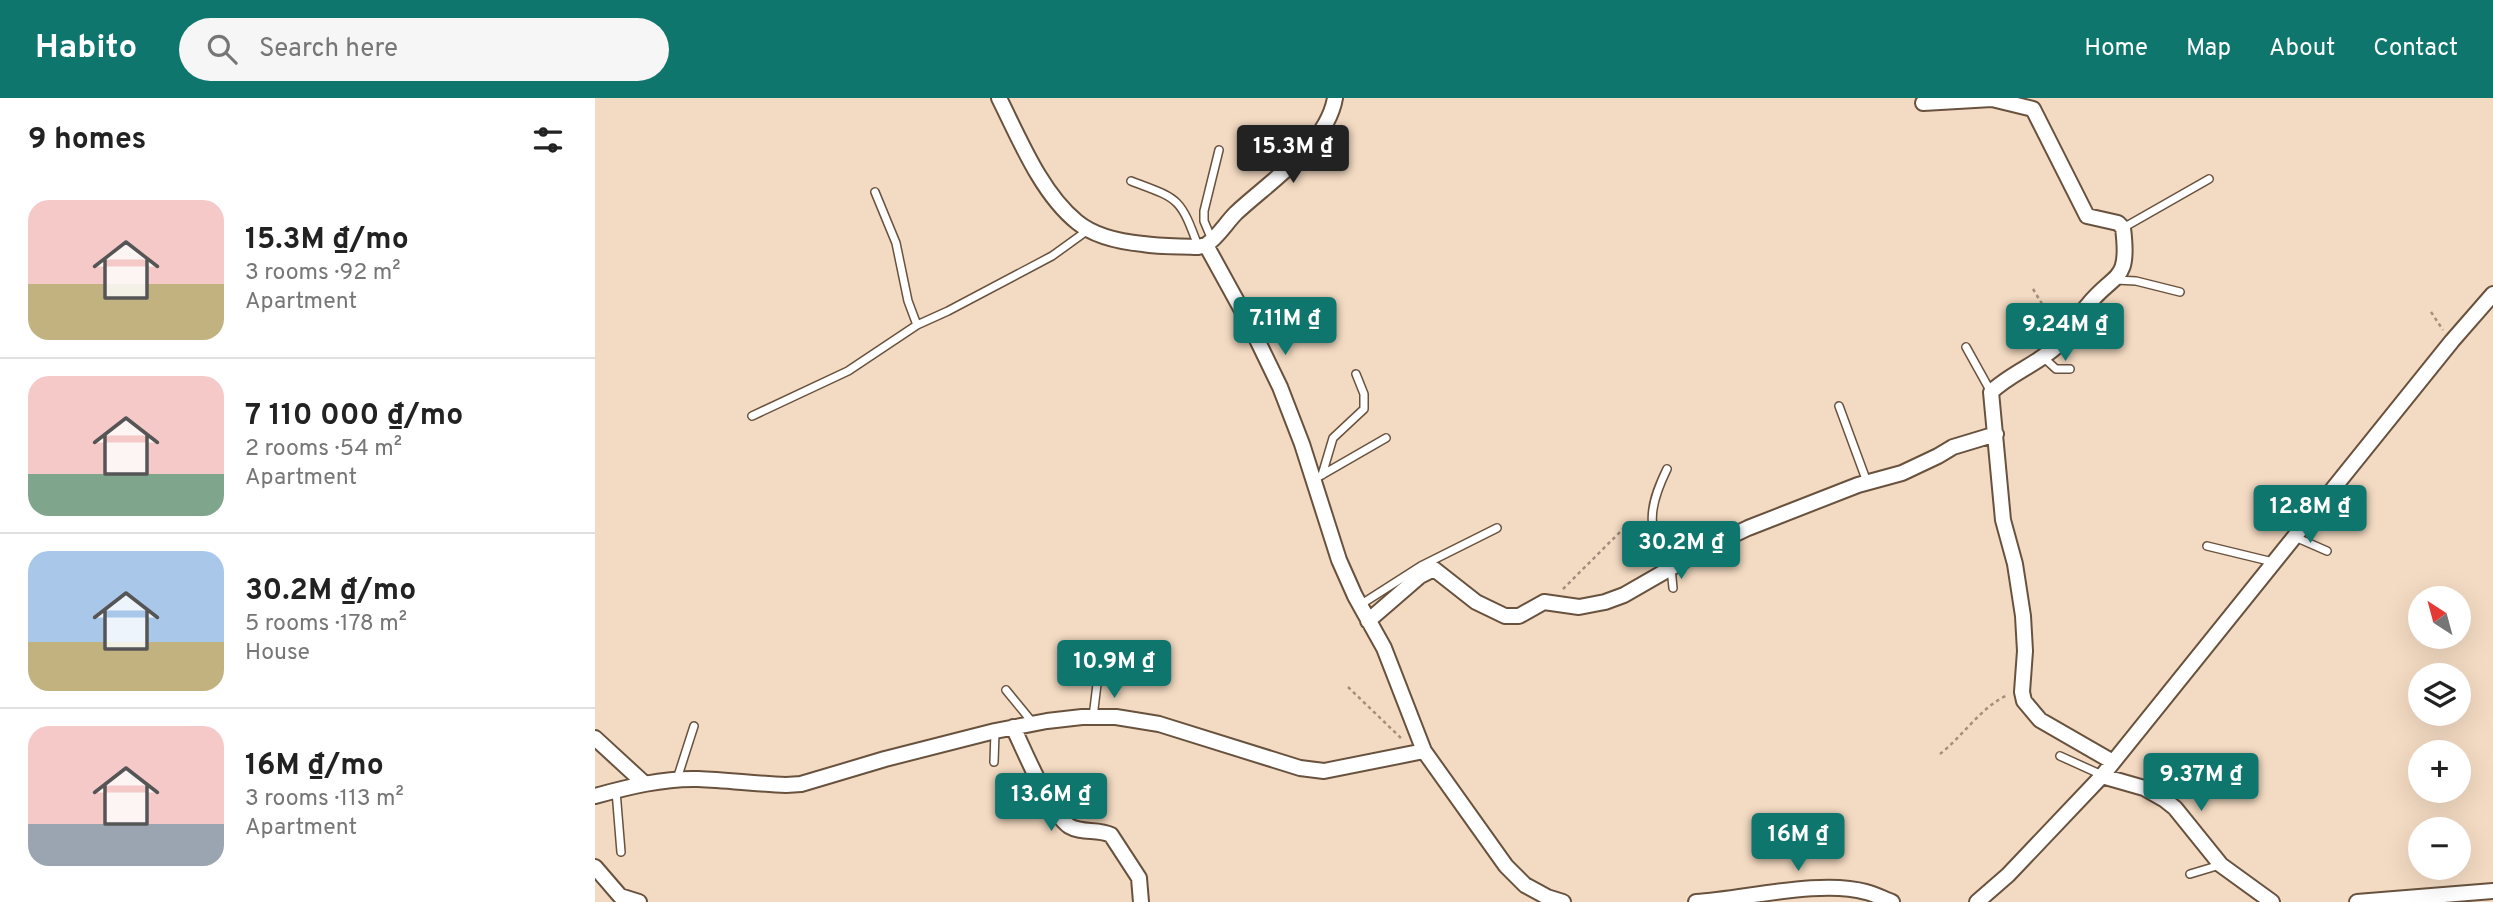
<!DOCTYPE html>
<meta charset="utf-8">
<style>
:root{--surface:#fff;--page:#f6f6f6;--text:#222;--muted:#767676;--line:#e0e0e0;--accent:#0f766e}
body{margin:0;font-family:Overpass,sans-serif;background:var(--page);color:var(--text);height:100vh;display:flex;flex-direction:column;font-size:26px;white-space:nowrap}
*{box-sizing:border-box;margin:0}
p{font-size:23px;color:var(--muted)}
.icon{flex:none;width:38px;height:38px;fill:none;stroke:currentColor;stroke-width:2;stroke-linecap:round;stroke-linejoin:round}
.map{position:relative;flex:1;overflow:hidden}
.panel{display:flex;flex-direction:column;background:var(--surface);width:595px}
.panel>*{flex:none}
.needle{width:46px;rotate:324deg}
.buttons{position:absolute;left:1813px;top:488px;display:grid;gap:14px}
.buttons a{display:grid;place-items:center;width:63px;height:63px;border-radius:50%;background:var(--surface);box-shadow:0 7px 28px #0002;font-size:35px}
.price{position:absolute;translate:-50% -60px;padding:0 16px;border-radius:7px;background:var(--accent);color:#fff;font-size:23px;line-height:46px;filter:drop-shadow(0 2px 4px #0008)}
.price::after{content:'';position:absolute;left:50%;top:42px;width:21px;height:16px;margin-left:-10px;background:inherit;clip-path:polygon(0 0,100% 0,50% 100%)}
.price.selected{background:#222;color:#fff}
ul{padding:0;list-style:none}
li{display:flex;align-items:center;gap:21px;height:175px;padding:0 28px}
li+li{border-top:2px solid var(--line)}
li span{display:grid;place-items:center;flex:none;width:196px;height:140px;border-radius:21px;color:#555}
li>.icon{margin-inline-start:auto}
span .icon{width:84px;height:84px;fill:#fffc;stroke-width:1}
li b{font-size:30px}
h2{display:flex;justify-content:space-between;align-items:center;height:84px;padding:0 28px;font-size:30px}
header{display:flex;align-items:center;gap:42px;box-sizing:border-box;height:98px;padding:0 35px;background:var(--accent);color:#fff}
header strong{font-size:33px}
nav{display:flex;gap:38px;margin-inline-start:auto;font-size:24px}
.search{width:490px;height:63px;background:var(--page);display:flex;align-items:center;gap:18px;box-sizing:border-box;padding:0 24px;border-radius:38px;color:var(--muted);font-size:26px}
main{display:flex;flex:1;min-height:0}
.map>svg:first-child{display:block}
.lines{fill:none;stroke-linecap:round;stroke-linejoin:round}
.service-casing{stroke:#68523e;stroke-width:10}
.minor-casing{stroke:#68523e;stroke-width:18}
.path{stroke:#a18e7c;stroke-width:2.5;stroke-dasharray:3.5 3.5;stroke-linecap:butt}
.service{stroke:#fff;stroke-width:7}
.minor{stroke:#fff;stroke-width:14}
</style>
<header>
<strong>Habito</strong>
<div class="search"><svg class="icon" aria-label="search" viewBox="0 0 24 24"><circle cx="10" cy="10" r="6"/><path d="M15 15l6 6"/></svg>Search here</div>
<nav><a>Home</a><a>Map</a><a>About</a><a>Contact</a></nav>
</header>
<main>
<section class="panel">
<h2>9 homes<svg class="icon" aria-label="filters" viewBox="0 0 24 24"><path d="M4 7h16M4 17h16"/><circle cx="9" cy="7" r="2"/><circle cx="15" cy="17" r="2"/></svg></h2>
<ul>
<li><span style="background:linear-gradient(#f6c9c9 60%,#c2b280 0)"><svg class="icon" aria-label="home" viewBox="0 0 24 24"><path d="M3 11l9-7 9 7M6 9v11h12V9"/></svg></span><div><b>15.3M ₫/mo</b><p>3 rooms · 92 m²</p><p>Apartment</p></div></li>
<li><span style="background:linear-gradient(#f6c9c9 70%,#7fa58c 0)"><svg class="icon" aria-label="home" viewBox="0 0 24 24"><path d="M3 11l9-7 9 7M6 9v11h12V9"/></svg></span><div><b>7 110 000 ₫/mo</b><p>2 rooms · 54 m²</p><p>Apartment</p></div></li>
<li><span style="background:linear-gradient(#a9c7e8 65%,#c2b280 0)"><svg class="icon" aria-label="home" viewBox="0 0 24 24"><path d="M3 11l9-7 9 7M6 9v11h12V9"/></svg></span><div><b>30.2M ₫/mo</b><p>5 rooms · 178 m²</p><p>House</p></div></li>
<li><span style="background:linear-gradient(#f6c9c9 70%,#9aa5b1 0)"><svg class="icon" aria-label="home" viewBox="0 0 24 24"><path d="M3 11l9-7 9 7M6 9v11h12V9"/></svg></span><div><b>16M ₫/mo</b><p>3 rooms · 113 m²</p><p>Apartment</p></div></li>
</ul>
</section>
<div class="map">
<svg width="1898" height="804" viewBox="0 0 1898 804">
<rect width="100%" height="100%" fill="#f3dac2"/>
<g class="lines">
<g class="service-casing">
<path id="service" d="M 536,83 C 584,101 585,99 603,148
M 280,94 L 301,145 L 313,203 L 322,227
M 1528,130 L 1614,81
M 617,142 L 609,123 L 609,113 L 624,52
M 1521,182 L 1541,183 L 1585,194
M 1371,249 L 1396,294
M 1449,260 L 1461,271 L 1475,271
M 1244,308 L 1272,384
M 157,318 L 253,273 L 322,227 L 353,213 L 457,158 L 493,132
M 727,377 L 738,340 L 769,311 L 769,296 L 761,276
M 725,378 L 791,340
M 1700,439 L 1732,453
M 1612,448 L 1678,464
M 1076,470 L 1078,490
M 1071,472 C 1054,428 1051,414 1072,371
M 765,507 L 826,468 L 902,430
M 411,592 L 438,625
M 498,619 L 503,578
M 1465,658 L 1507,677
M 399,664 L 400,634
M 82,681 L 99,628
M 21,693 L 26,754
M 1595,776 L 1625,767"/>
</g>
<g class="minor-casing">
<path id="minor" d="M 404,0 C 424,40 446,95 482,124 C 499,138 527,144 548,146 C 566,149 585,148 603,149 L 611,147 L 655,227 L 685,289 L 707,346 L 744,462 L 760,498 L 789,550 L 829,653
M 1328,5 L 1397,1 L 1438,11 L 1492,118 L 1523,125 L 1528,130 C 1535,186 1520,173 1492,208 C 1481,220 1475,236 1463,247 C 1443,266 1416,275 1396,294 L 1408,422 L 1420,466 L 1428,518 L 1430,553 L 1427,594 L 1429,603 L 1445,622 L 1518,664
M 611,147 C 623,139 631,125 641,115 C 674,84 732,47 740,0
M 773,523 L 825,478 L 839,471 L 881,504 L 910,518 L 924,518 L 949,504 L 984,509 L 1010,504 L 1029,497 L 1109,451 L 1153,430 L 1263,387 L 1307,375 L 1343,358 L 1358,349 L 1401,336
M 418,629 C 429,652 455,715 474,728 C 487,736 503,730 516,737 L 544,780 L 546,804
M 0,640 L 50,686
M 1507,678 L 1549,690 L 1570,702 L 1580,710 L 1626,767 L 1677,804
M 0,698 C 33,689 68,680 103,681 C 132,682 162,686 191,687 L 206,686 L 290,661 L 400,633 L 452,623 L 487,619 L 521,619 L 564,626 L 705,670 L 729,673 L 829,653 L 911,768 L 930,787 L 952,799 L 968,804
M 0,769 L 25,798 L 44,804
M 1101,804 C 1150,801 1226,781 1271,794 C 1280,796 1289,801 1297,804
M 1382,804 L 1413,777 L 1507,678 L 1857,243 L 1898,196
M 1762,804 L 1898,793"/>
</g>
<path class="path" d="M 1438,191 L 1461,229
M 1836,214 L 1848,232
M 968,491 L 1031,428
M 753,589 L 808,642
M 1345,656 C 1367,639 1388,607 1413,597"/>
<use href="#service" class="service"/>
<use href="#minor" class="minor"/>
</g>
</svg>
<div class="buttons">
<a><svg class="needle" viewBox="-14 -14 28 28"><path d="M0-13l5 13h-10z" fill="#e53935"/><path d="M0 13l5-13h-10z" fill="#767676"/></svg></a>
<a><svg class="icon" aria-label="layers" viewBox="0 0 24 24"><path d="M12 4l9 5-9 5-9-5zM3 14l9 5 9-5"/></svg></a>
<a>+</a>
<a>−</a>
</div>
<b class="price selected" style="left:698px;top:87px">15.3M ₫</b>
<b class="price" style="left:690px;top:259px">7.11M ₫</b>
<b class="price" style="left:1470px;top:265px">9.24M ₫</b>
<b class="price" style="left:1715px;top:447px">12.8M ₫</b>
<b class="price" style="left:1086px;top:483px">30.2M ₫</b>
<b class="price" style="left:519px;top:602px">10.9M ₫</b>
<b class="price" style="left:1606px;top:715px">9.37M ₫</b>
<b class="price" style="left:456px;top:735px">13.6M ₫</b>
<b class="price" style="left:1203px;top:775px">16M ₫</b>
</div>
</main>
